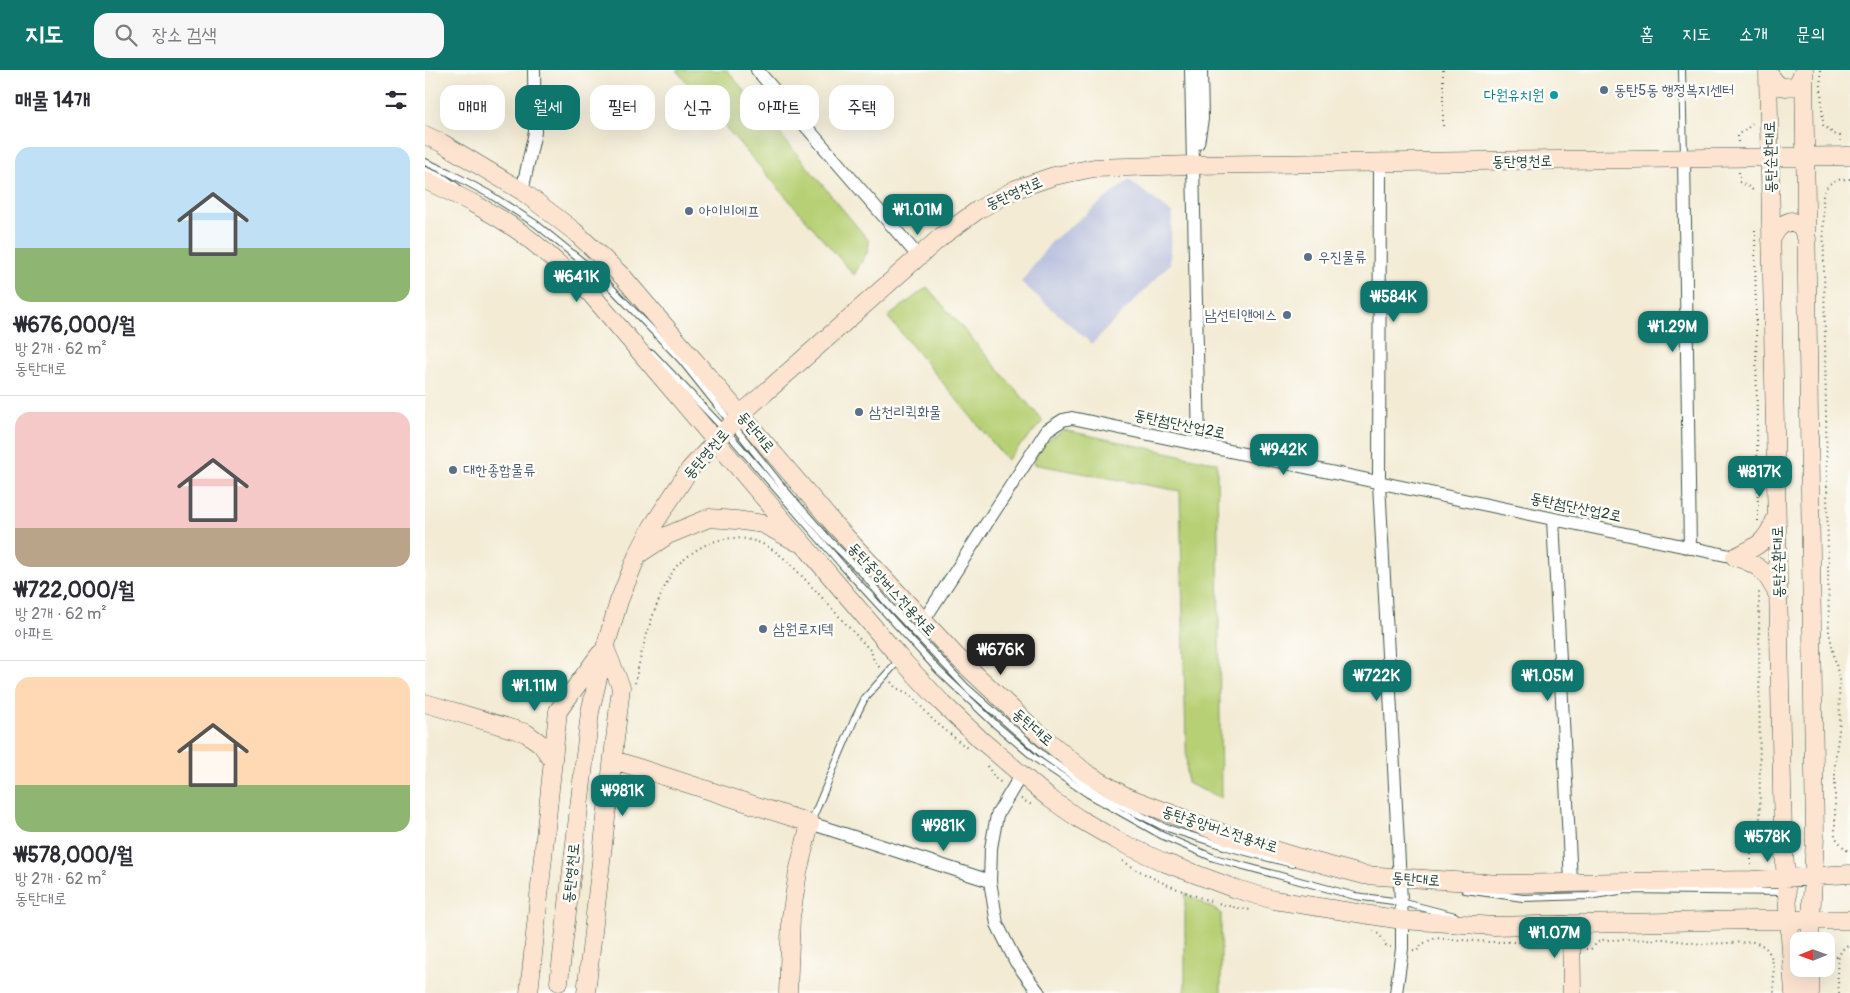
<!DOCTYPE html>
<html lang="ko">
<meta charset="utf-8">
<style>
:root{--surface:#fff;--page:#f7f7f7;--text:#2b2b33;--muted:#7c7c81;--line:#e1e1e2;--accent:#0f766e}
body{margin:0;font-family:Pangolin,"Poor Story",sans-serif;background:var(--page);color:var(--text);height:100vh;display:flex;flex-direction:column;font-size:19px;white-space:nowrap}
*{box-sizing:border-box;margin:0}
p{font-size:16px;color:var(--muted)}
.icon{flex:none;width:28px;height:28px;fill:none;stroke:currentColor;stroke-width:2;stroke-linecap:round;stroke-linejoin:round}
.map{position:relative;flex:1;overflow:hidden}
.details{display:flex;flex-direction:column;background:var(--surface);width:425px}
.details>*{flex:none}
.top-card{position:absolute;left:15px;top:15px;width:475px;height:45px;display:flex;gap:10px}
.needle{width:32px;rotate:269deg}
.tools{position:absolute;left:1365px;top:862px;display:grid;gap:10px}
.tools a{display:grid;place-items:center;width:45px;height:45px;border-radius:10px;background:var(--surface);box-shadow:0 5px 20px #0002;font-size:25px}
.price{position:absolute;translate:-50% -42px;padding:0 11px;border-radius:10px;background:var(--accent);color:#fff;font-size:16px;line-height:32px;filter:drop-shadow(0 1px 2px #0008)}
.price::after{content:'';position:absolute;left:50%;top:30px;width:15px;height:11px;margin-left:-8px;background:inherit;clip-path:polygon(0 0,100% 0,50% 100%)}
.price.on{background:#222;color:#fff}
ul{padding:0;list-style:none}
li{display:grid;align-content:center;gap:10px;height:265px;padding:0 15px}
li+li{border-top:1px solid var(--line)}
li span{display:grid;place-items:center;height:155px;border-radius:15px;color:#555}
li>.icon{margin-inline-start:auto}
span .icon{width:90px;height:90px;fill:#fffc;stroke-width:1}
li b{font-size:21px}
h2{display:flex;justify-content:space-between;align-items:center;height:60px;padding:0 15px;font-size:21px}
.chip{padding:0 18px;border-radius:15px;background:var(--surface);box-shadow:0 5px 20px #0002;font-size:18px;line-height:45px}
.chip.on{background:var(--accent);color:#fff}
header{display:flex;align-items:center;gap:30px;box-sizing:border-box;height:70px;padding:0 25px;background:var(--accent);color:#fff}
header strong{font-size:24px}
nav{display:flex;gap:28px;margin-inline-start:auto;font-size:18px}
.search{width:350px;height:45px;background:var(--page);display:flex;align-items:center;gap:12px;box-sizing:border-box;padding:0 18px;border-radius:15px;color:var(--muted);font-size:19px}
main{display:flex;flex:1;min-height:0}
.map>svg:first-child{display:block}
.industrial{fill:#bcc3de}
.green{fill:#b7d075;stroke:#6b8654}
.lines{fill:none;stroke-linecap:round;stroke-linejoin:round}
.lane-casing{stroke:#3f574c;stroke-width:8}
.street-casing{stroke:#3f574c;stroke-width:14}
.secondary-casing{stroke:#3f574c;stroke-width:19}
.path{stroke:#3f574c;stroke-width:2;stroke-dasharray:1 4;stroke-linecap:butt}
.lane{stroke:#fff;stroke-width:6}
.street{stroke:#fff;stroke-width:12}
.secondary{stroke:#fde4d1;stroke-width:18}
.service-dot{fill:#5c6f8a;stroke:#fdfcf7;stroke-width:2}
.culture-dot{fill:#0f9aa8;stroke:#fdfcf7;stroke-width:2}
.labels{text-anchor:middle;stroke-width:5;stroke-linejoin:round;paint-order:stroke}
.service-label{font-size:15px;fill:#4e5e75;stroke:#fdfcf7;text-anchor:start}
.culture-label{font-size:15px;fill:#0d838f;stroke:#fdfcf7;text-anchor:end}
.street-label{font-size:15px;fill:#1f3d34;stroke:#fdfcf7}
</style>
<header>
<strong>지도</strong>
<div class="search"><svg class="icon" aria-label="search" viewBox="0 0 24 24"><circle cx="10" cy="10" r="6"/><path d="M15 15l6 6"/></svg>장소 검색</div>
<nav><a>홈</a><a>지도</a><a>소개</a><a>문의</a></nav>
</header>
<main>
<section class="details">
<h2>매물 14개<svg class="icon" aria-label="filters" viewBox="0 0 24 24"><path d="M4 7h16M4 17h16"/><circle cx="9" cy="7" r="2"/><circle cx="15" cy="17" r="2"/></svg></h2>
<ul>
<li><span style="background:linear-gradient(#bfe0f5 65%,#8fb573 0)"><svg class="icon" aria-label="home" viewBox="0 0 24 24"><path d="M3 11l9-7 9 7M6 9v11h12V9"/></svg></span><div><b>₩676,000/월</b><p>방 2개 · 62 m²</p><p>동탄대로</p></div></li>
<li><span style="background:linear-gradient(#f6c9c9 75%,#b9a48a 0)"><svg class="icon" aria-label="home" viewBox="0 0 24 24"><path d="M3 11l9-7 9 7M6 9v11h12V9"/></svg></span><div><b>₩722,000/월</b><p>방 2개 · 62 m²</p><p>아파트</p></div></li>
<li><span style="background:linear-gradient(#ffd9b3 70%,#8fb573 0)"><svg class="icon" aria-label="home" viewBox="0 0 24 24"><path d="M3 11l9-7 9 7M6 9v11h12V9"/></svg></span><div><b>₩578,000/월</b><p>방 2개 · 62 m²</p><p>동탄대로</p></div></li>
</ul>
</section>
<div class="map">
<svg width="1425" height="923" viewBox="0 0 1425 923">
<rect width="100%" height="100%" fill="#fdfcf7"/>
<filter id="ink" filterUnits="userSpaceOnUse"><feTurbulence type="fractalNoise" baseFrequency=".02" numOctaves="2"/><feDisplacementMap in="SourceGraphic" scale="10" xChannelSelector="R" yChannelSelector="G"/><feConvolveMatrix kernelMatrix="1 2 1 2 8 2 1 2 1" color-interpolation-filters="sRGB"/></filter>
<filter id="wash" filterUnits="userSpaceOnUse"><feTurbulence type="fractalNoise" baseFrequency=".0096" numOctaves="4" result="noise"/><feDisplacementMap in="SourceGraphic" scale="20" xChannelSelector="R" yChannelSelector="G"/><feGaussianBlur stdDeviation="1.12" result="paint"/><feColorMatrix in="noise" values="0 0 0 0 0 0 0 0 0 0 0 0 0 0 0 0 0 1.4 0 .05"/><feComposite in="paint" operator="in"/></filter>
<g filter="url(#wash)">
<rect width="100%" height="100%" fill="#f3ebd4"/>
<path class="industrial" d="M 704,110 L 747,143 L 745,194 L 667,274 L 596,212 L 627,171 Z"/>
<path class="green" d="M 251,0 L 302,0 L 444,171 L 443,181 L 429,205 Z
M 502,217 L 618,351 L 582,390 L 463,247 Z
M 639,360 L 792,393 L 796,728 L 762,713 L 755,421 L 608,394 L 616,375 Z
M 760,823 L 796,843 L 796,923 L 760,923 Z"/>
</g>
<g filter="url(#ink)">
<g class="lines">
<g class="lane-casing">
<path id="lane" d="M 1257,0 L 1259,86
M 0,92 L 23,102 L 64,124 L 111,154 L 175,206 L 256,290 L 359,419 L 404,470 L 440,506 L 462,533 L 541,617 L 618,685 L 673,724 L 739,757 L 802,777 L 867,794
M 0,100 L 19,108 L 32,117
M 227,283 L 301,361 L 417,495 L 514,601 L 571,655 L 611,689 L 663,724 L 736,765 L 789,788 L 930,826 L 976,832 L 1030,846
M 386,752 L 430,648 L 440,628 L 475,589
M 1040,820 L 1098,828 L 1163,826 L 1201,820 L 1361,822"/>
</g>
<g class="street-casing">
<path id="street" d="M 332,0 L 494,187
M 766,0 L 774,374
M 773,73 L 777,49 L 776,0
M 1259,88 L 1265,478
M 955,93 L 954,413 L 977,850 L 977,879 L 971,923
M 97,121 L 110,62 L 109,0
M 1128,449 L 1146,812
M 499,550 L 622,360 L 638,350 L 647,348 L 1310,487
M 385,753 L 565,811 L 566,778 L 572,745 L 596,705
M 565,811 L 572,854 L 591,892 L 614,923"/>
</g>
<g class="secondary-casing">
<path id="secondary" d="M 1343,0 L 1358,768 L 1369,923
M 1379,0 L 1390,767 L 1385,871
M 1343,2 C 1352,16 1355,20 1372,15 L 1379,1
M 0,65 L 17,73 L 97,121 L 149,161 L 198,207 L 408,453 L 532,587 L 604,655 L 661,703 L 702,727 L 807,767 L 872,787 L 939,805 L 1075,814 L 1327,810 L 1425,804
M 0,110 C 32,125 66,141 95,162 C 120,180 142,202 165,223 L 475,588 L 515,631 L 556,670 L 624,728 L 653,748 L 691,770 L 738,792 L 808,818 L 849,830 L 977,850 L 1069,856 L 1327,850 L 1425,850
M 1346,170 C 1351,160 1354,155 1366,151 L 1376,156 L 1382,169
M 214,484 L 243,465 L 284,448 L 311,450 L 338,454 L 372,472
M 1310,487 C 1334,476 1341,472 1351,448
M 1310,487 C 1336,495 1341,502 1353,525
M 0,633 L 101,663 L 116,674 L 128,691
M 189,690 L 385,753 L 373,802 L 366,847 L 363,923
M 1146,854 L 1147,923
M 134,912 L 165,642 L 180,578 L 194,531 L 212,486 L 227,457 L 265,399 L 316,344 L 517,166 L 553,140 L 591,119 L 629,106 L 669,98 L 768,95 L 1425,86
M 104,923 L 133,641 L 175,584
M 161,923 L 196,617 L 180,578
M 1385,923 L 1385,899"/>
</g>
<path class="path" d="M 1018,0 L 1018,59
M 1395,0 L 1398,55 L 1409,64 L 1415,66 L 1415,71
M 1313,72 L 1313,64 L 1322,59 L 1328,52
M 1314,102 L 1314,112 L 1326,118 L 1330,123
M 1425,109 C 1411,109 1403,111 1398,125 L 1404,562 L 1414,608 L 1415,653 L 1410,691 L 1410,767 L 1420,779 L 1425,782
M 1330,160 L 1333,451
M 466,612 L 471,618 L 485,624 L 508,650 L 542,678
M 210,613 C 217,576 230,530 250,498 C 253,494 257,491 261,488 C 284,467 317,461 345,478 C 363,489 377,507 392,522 C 410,542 428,562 446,581 L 449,591 L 455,598
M 562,696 L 571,709 L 577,713
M 596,729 L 607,735
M 698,791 C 729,812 791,837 828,840
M 1326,795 L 1326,783 L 1333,777 L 1335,768 L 1334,520
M 948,861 L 955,865 L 961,876 L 966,877
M 1161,879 L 1166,879 L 1173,872 L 1178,870 L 1239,869 L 1277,874 L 1328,872 C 1353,877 1348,902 1349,923
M 988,880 L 992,881 L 997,874 L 1010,868 L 1064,872 L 1116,872 L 1123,873 L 1131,880
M 1401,887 L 1413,887
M 1414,923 C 1413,906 1407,882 1425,874"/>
<use href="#lane" class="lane"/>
<use href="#street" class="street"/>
<use href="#secondary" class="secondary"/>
</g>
</g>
<g class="service-dot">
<circle cx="1179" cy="20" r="5"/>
<circle cx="264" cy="141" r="5"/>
<circle cx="883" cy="187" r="5"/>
<circle cx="862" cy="245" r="5"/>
<circle cx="434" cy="342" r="5"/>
<circle cx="28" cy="400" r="5"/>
<circle cx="338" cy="559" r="5"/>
</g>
<circle class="culture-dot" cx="1129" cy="25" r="5"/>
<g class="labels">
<g class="service-label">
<text x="1189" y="25">동탄5동 행정복지센터</text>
<text x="274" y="146">아이비에프</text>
<text x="893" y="192">우진물류</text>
<text x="852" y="250" text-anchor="end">남선티앤에스</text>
<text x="444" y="347">삼천리퀵화물</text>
<text x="38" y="405">대한종합물류</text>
<text x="348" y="564">삼원로지텍</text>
</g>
<g class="culture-label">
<text x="1119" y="30">다원유치원</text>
</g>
<g class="street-label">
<text transform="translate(1345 87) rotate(-91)" y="5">동탄순환대로</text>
<text transform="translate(1097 91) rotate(-1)" y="5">동탄영천로</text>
<text transform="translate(589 123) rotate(-24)" y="5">동탄영천로</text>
<text transform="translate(755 354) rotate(12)" y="5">동탄첨단산업2로</text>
<text transform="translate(331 362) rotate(50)" y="5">동탄대로</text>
<text transform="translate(281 384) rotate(-49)" y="5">동탄영천로</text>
<text transform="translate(1151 437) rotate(12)" y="5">동탄첨단산업2로</text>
<text transform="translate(1353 492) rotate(-91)" y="5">동탄순환대로</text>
<text transform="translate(467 519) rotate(47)" y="5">동탄중앙버스전용차로</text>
<text transform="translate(608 657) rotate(41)" y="5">동탄대로</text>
<text transform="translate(795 759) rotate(18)" y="5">동탄중앙버스전용차로</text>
<text transform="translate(146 803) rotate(-84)" y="5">동탄영천로</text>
<text transform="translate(991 809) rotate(4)" y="5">동탄대로</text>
</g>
</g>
</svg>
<div class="tools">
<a><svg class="needle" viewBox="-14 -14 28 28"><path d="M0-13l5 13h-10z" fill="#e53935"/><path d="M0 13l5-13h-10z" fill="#7c7c81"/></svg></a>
</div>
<b class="price" style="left:493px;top:166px">₩1.01M</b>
<b class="price" style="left:152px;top:233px">₩641K</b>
<b class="price" style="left:969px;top:253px">₩584K</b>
<b class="price" style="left:1248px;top:283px">₩1.29M</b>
<b class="price" style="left:859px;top:406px">₩942K</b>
<b class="price" style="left:1335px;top:428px">₩817K</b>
<b class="price on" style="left:576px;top:606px">₩676K</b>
<b class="price" style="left:952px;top:632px">₩722K</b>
<b class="price" style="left:1123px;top:632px">₩1.05M</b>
<b class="price" style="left:110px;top:642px">₩1.11M</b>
<b class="price" style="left:198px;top:747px">₩981K</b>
<b class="price" style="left:519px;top:782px">₩981K</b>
<b class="price" style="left:1343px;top:793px">₩578K</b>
<b class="price" style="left:1130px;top:889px">₩1.07M</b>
<div class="top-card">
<a class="chip">매매</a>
<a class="chip on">월세</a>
<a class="chip">필터</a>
<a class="chip">신규</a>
<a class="chip">아파트</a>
<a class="chip">주택</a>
</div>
</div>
</main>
